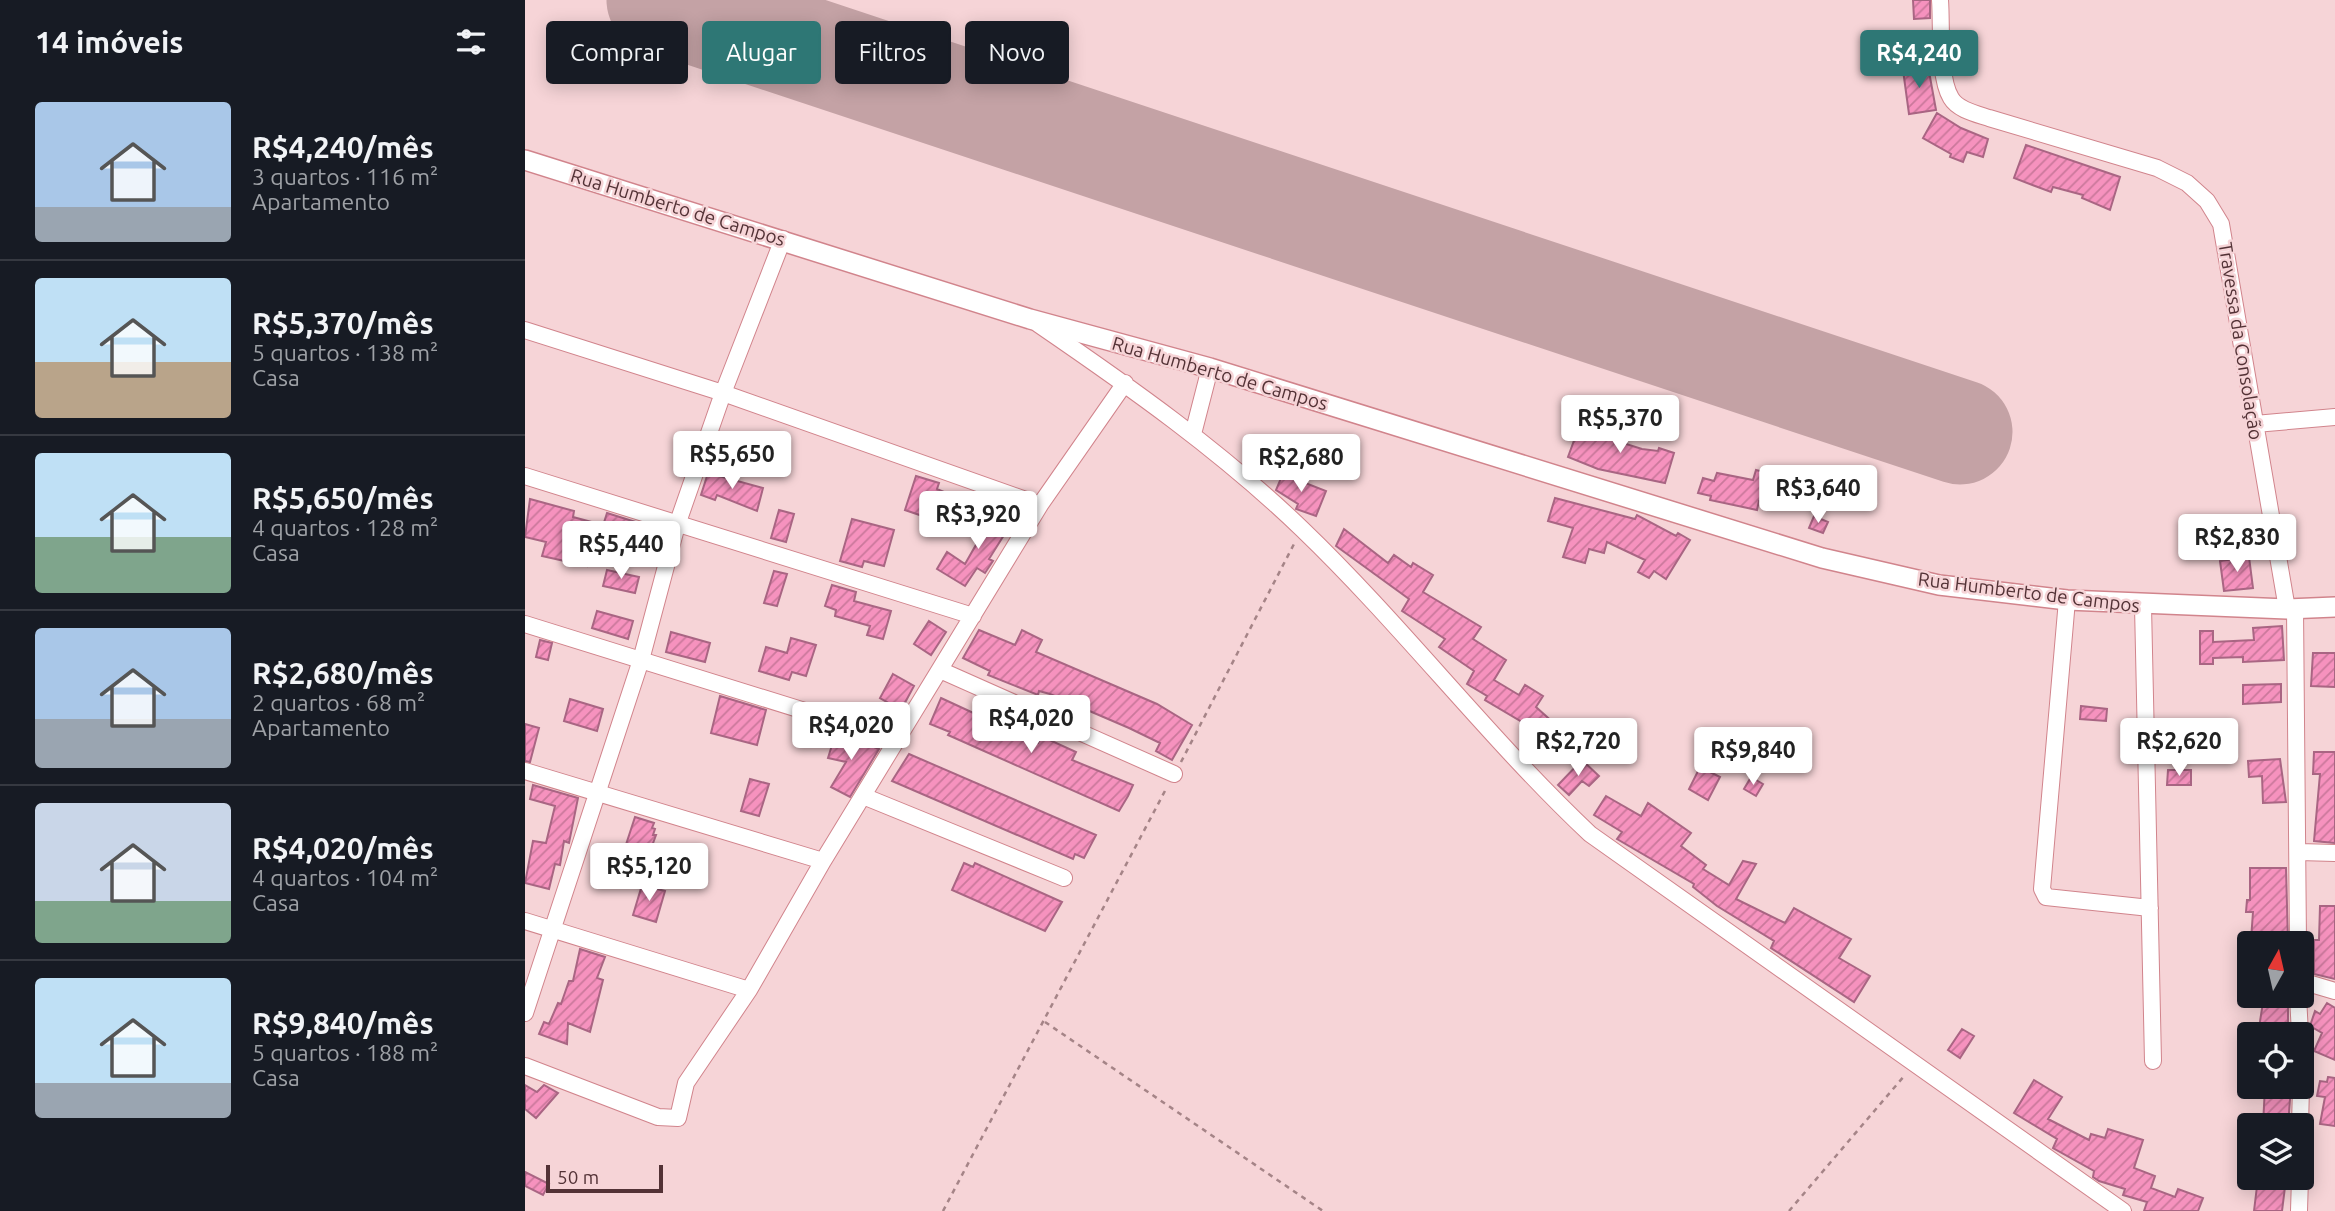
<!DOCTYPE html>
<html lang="pt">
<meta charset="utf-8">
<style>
:root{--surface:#171b24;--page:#20242c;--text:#f1f3f6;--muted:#9ea1a6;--line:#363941;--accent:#2e7775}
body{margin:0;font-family:Ubuntu,sans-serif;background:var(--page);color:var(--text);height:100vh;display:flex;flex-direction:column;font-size:26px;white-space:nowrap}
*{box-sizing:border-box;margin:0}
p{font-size:23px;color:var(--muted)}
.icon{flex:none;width:38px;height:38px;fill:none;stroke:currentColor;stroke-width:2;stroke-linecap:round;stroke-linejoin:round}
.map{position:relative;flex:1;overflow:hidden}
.details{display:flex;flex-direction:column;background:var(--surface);width:525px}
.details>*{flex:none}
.guide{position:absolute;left:21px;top:21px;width:665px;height:63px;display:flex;gap:14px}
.needle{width:46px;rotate:8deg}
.fabs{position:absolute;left:1712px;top:931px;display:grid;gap:14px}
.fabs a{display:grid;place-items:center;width:77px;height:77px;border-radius:7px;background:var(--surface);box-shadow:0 4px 18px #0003;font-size:35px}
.scale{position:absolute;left:21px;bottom:18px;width:117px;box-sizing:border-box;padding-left:7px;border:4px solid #533236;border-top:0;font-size:19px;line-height:24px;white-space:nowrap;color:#533236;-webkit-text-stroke:5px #f6d4d7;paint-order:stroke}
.price{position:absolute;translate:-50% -60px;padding:0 16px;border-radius:7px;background:#fff;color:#222;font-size:23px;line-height:46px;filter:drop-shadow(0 2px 4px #0008)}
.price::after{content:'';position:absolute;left:50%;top:42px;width:21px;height:16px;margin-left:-10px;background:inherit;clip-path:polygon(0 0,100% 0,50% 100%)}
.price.current{background:var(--accent);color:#fff}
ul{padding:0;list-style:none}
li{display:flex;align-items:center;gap:21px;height:175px;padding:0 35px}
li+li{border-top:2px solid var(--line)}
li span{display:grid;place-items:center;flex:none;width:196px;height:140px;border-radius:7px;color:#555}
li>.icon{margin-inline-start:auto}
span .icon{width:84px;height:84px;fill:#fffc;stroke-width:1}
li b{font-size:30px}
h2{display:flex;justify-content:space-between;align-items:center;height:84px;padding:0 35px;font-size:30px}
.chip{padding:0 24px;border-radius:7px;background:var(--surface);box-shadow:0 4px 18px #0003;font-size:24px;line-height:63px}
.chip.current{background:var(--accent);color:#fff}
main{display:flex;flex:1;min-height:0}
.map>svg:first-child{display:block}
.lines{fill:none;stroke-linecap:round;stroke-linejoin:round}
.runway{stroke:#c4a2a5;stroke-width:105}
.building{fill:url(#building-hatch);stroke:#a96583;stroke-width:2}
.minor-casing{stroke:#d1848c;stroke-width:18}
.tertiary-casing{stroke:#d1848c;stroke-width:22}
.path{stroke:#a58487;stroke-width:2.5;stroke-dasharray:5 5;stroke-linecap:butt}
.minor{stroke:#fff;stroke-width:16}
.tertiary{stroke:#fff;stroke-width:19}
.labels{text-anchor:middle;stroke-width:5;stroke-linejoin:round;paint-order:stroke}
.street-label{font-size:19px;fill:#533236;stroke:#f6d4d7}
</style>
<main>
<section class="details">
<h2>14 imóveis<svg class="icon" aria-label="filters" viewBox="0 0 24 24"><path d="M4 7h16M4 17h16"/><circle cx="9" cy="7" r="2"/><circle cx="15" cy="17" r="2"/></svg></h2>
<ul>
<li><span style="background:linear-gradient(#a9c7e8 75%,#9aa5b1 0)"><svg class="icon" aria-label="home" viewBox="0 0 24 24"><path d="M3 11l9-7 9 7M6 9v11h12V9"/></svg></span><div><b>R$4,240/mês</b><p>3 quartos · 116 m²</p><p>Apartamento</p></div></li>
<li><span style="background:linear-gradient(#bfe0f5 60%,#b9a48a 0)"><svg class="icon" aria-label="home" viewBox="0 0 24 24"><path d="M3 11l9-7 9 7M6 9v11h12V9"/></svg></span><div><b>R$5,370/mês</b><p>5 quartos · 138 m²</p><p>Casa</p></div></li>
<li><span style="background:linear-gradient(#bfe0f5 60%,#7fa58c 0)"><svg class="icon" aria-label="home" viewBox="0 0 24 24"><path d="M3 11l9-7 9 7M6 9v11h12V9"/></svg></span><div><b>R$5,650/mês</b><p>4 quartos · 128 m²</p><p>Casa</p></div></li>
<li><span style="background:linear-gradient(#a9c7e8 65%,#9aa5b1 0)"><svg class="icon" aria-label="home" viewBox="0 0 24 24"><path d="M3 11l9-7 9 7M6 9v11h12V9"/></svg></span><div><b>R$2,680/mês</b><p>2 quartos · 68 m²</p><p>Apartamento</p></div></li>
<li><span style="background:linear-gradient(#c9d6e8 70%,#7fa58c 0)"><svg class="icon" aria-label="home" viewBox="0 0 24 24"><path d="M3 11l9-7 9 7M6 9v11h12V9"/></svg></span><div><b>R$4,020/mês</b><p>4 quartos · 104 m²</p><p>Casa</p></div></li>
<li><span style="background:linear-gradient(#bfe0f5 75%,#9aa5b1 0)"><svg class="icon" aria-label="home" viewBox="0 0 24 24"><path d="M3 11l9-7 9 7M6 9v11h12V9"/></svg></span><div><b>R$9,840/mês</b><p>5 quartos · 188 m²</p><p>Casa</p></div></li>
</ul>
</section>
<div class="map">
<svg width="1810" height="1211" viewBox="0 0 1810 1211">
<defs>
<pattern id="building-hatch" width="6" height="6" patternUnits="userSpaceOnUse" patternTransform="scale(1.75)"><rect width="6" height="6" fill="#f692be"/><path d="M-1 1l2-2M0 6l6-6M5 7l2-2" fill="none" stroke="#ca789b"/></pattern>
</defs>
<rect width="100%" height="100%" fill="#f6d4d7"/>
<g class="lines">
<path class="runway" d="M 134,0 L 1435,432"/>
</g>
<path class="building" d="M 1388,0 L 1405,0 L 1405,18 L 1389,19 Z
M 1403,66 L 1411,110 L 1384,114 L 1378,70 Z
M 1412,113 L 1436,128 L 1463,139 L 1458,157 L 1442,152 L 1438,162 L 1425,157 L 1426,154 L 1398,138 Z
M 1501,145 L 1595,177 L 1585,210 L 1557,198 L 1558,195 L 1528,187 L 1526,192 L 1489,178 Z
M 1080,419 L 1092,423 L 1085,439 L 1117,449 L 1133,451 L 1134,448 L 1149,453 L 1140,483 L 1073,469 L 1043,457 L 1054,427 L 1074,434 Z
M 1231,470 L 1243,473 L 1239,485 L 1263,490 L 1260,507 L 1234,501 L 1232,510 L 1185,500 L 1186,496 L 1173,493 L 1178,478 L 1189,481 L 1192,473 L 1228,480 Z
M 759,471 L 772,476 L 770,479 L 801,491 L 791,516 L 771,509 L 773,504 L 751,490 Z
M 183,473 L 238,488 L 232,511 L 192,495 L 190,500 L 176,495 Z
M 391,476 L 414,483 L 412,489 L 426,495 L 415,522 L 380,510 Z
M 1030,498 L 1110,519 L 1112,515 L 1151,536 L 1153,533 L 1165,540 L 1141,579 L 1129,571 L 1124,578 L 1113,572 L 1120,560 L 1082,542 L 1079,553 L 1064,549 L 1060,563 L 1038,557 L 1048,528 L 1023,521 Z
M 5,499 L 49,511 L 48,517 L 74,524 L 62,566 L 17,556 L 21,542 L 0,537 Z
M 472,508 L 489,519 L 464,559 L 468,561 L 460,573 L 452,568 L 440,586 L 412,569 L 422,552 L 440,564 Z
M 254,510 L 269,514 L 261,542 L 246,538 Z
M 82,513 L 136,530 L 129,552 L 75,535 Z
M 1289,516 L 1303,522 L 1298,533 L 1284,528 Z
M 327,519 L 369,530 L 359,566 L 339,561 L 337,567 L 315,561 Z
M 819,529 L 863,563 L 869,555 L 886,567 L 888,563 L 908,575 L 898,592 L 956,627 L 948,639 L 981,660 L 969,680 L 994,695 L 1000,685 L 1018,696 L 1011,707 L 1040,733 L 1020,755 L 996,731 L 1002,725 L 960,700 L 962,696 L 942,684 L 949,671 L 914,647 L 920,639 L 877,611 L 884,599 L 811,546 Z
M 1724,557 L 1728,588 L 1699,591 L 1695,561 Z
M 82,570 L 114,577 L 110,593 L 78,586 Z
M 249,571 L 262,574 L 252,606 L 239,603 Z
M 307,585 L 331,592 L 329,601 L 366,611 L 358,639 L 342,635 L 345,626 L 310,616 L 311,610 L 300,606 Z
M 72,611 L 108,621 L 103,639 L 67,628 Z
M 404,621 L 421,632 L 406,655 L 389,644 Z
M 1757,626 L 1759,660 L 1718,662 L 1718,657 L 1688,658 L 1688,664 L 1675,664 L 1675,631 L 1688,631 L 1688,642 L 1729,640 L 1728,628 Z
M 454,630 L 490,645 L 497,630 L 517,640 L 511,652 L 632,704 L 667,725 L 647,760 L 631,751 L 635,743 L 604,728 L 525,694 L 514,691 L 513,695 L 463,675 L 465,671 L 438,658 Z
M 146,632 L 185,643 L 180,662 L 141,652 Z
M 266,638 L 291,645 L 281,676 L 267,672 L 264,680 L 234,671 L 241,647 L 262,653 Z
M 15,640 L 27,643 L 23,660 L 11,657 Z
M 1788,653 L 1810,653 L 1810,687 L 1786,686 Z
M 368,674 L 389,686 L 376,710 L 355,698 Z
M 1756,684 L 1756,702 L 1718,704 L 1718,685 Z
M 195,696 L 241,710 L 232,745 L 186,733 Z
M 416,698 L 513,743 L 516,736 L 551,752 L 547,760 L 608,785 L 603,796 L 594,811 L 423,735 L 425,732 L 405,724 Z
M 45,699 L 78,709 L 72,731 L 39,721 Z
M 1556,706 L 1582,709 L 1581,721 L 1555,719 Z
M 0,724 L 14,728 L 5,762 L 0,761 Z
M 311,732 L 354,749 L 325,797 L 306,787 L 321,762 L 303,758 Z
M 1789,752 L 1810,752 L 1810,843 L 1789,841 L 1795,774 L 1788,774 Z
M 384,754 L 571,835 L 559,858 L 550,854 L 548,859 L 367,781 Z
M 1755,759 L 1761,802 L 1738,803 L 1737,776 L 1724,777 L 1723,761 Z
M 1057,760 L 1074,776 L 1064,786 L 1057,781 L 1044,795 L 1033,785 Z
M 1175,767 L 1195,777 L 1183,800 L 1164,789 Z
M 1643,770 L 1666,770 L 1666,785 L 1642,785 Z
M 1226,777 L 1238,784 L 1231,796 L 1219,789 Z
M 225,779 L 244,784 L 234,816 L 216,811 Z
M 8,785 L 53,798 L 44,843 L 39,841 L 35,865 L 30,864 L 24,889 L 0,883 L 8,841 L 21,843 L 30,806 L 5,799 Z
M 1081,796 L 1116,816 L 1123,803 L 1166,833 L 1156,846 L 1181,865 L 1178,869 L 1204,885 L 1218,861 L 1231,864 L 1211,899 L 1260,923 L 1269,908 L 1326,939 L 1314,958 L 1345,976 L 1329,1002 L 1246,948 L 1249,941 L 1192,906 L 1168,887 L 1169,884 L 1092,839 L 1097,832 L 1069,815 Z
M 110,817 L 129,823 L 127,828 L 130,829 L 128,835 L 131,835 L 119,868 L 96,860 Z
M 439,863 L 448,867 L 450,863 L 537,902 L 520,931 L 427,890 Z
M 1725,868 L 1761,868 L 1763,943 L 1726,940 L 1728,912 L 1721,912 L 1722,900 L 1725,900 Z
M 117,885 L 140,891 L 131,922 L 108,915 Z
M 1795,906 L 1810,906 L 1810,979 L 1789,974 L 1789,940 L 1794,940 Z
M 55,949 L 80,957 L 72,978 L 78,980 L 65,1032 L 43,1023 L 42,1044 L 14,1034 L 19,1022 L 24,1024 L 33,1003 L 36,1004 L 44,981 L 48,981 Z
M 1739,996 L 1763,996 L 1763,1034 L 1733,1034 Z
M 1802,1003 L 1810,1008 L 1810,1060 L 1789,1051 L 1797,1033 L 1785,1026 L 1790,1011 L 1795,1014 Z
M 1437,1029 L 1449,1036 L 1435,1058 L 1423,1050 Z
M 1803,1077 L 1810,1078 L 1810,1126 L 1795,1124 L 1800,1097 L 1792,1096 L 1795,1081 L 1802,1082 Z
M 1509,1080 L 1537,1097 L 1523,1119 L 1564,1140 L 1566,1134 L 1580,1138 L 1583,1129 L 1618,1140 L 1609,1168 L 1630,1176 L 1626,1188 L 1650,1197 L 1653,1189 L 1678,1198 L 1673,1211 L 1619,1211 L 1622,1202 L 1598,1195 L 1600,1189 L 1574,1181 L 1568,1177 L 1569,1171 L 1528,1148 L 1532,1139 L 1489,1113 Z
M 0,1085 L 12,1092 L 19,1085 L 33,1093 L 11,1118 L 0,1109 Z
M 1740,1087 L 1766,1087 L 1763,1125 L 1738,1125 Z
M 0,1172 L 24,1184 L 18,1195 L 0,1186 Z
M 1733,1178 L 1761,1179 L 1757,1211 L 1729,1211 Z"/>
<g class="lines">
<g class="minor-casing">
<path id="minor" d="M 1415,0 C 1417,25 1413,77 1426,98 C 1433,110 1452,114 1464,118 L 1632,168 L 1662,183 L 1682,201 L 1696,224 L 1762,609
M 513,324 C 605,387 696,451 777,529 C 878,626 963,738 1065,834 L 1598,1211
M 0,330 L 198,393 L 515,505
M 1730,424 L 1810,417
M 668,434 L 685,368
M 0,476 L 448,616
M 1542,600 L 1517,889 L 1521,897 L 1625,908
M 1618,606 L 1628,1061
M 1770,609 L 1773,943
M 0,624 L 373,740
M 415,670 L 649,774
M 0,771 L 298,861
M 338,796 L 539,878
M 1774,852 L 1810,853
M 0,921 L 224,990
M 1776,981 L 1810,991
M 1773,996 L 1775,1034
M 0,1013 L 116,660 L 152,525 L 198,393 L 258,239
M 0,1066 L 133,1117 L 153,1118 L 161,1083 L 224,990 L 298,861 L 515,505 L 600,383
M 1775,1125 L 1776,1087
M 1774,1211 L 1775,1178"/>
</g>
<g class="tertiary-casing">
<path id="tertiary" d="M 0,160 L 505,319 L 685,368 L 1297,558 L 1414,585 L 1542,600 L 1762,609 L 1810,607"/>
</g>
<path class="path" d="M 656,762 L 769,544
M 520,1022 L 798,1211
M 418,1211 L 641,789
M 1264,1211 L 1380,1075"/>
<use href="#minor" class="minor"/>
<use href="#tertiary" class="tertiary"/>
</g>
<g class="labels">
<g class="street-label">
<text transform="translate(153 207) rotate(17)" y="7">Rua Humberto de Campos</text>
<text transform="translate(1716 341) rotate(81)" y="7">Travessa da Consolação</text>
<text transform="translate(695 373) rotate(16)" y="7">Rua Humberto de Campos</text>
<text transform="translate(1504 592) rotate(7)" y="7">Rua Humberto de Campos</text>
</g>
</g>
</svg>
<div class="fabs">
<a><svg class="needle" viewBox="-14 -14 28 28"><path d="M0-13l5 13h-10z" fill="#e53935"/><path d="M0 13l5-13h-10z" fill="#9ea1a6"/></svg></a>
<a><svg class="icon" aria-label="locate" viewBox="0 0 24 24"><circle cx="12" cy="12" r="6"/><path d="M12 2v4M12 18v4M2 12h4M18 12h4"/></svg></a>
<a><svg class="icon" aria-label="layers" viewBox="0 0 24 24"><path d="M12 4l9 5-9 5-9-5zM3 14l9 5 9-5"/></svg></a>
</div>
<div class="scale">50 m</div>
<b class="price current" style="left:1394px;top:90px">R$4,240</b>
<b class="price" style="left:1095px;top:455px">R$5,370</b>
<b class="price" style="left:207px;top:491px">R$5,650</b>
<b class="price" style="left:776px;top:494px">R$2,680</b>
<b class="price" style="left:1293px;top:525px">R$3,640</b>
<b class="price" style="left:453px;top:551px">R$3,920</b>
<b class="price" style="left:1712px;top:574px">R$2,830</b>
<b class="price" style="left:96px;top:581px">R$5,440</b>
<b class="price" style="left:506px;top:755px">R$4,020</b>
<b class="price" style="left:326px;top:762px">R$4,020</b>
<b class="price" style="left:1053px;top:778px">R$2,720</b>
<b class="price" style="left:1654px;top:778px">R$2,620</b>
<b class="price" style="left:1228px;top:787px">R$9,840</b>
<b class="price" style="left:124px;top:903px">R$5,120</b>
<div class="guide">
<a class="chip">Comprar</a>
<a class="chip current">Alugar</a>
<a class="chip">Filtros</a>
<a class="chip">Novo</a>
</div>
</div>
</main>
